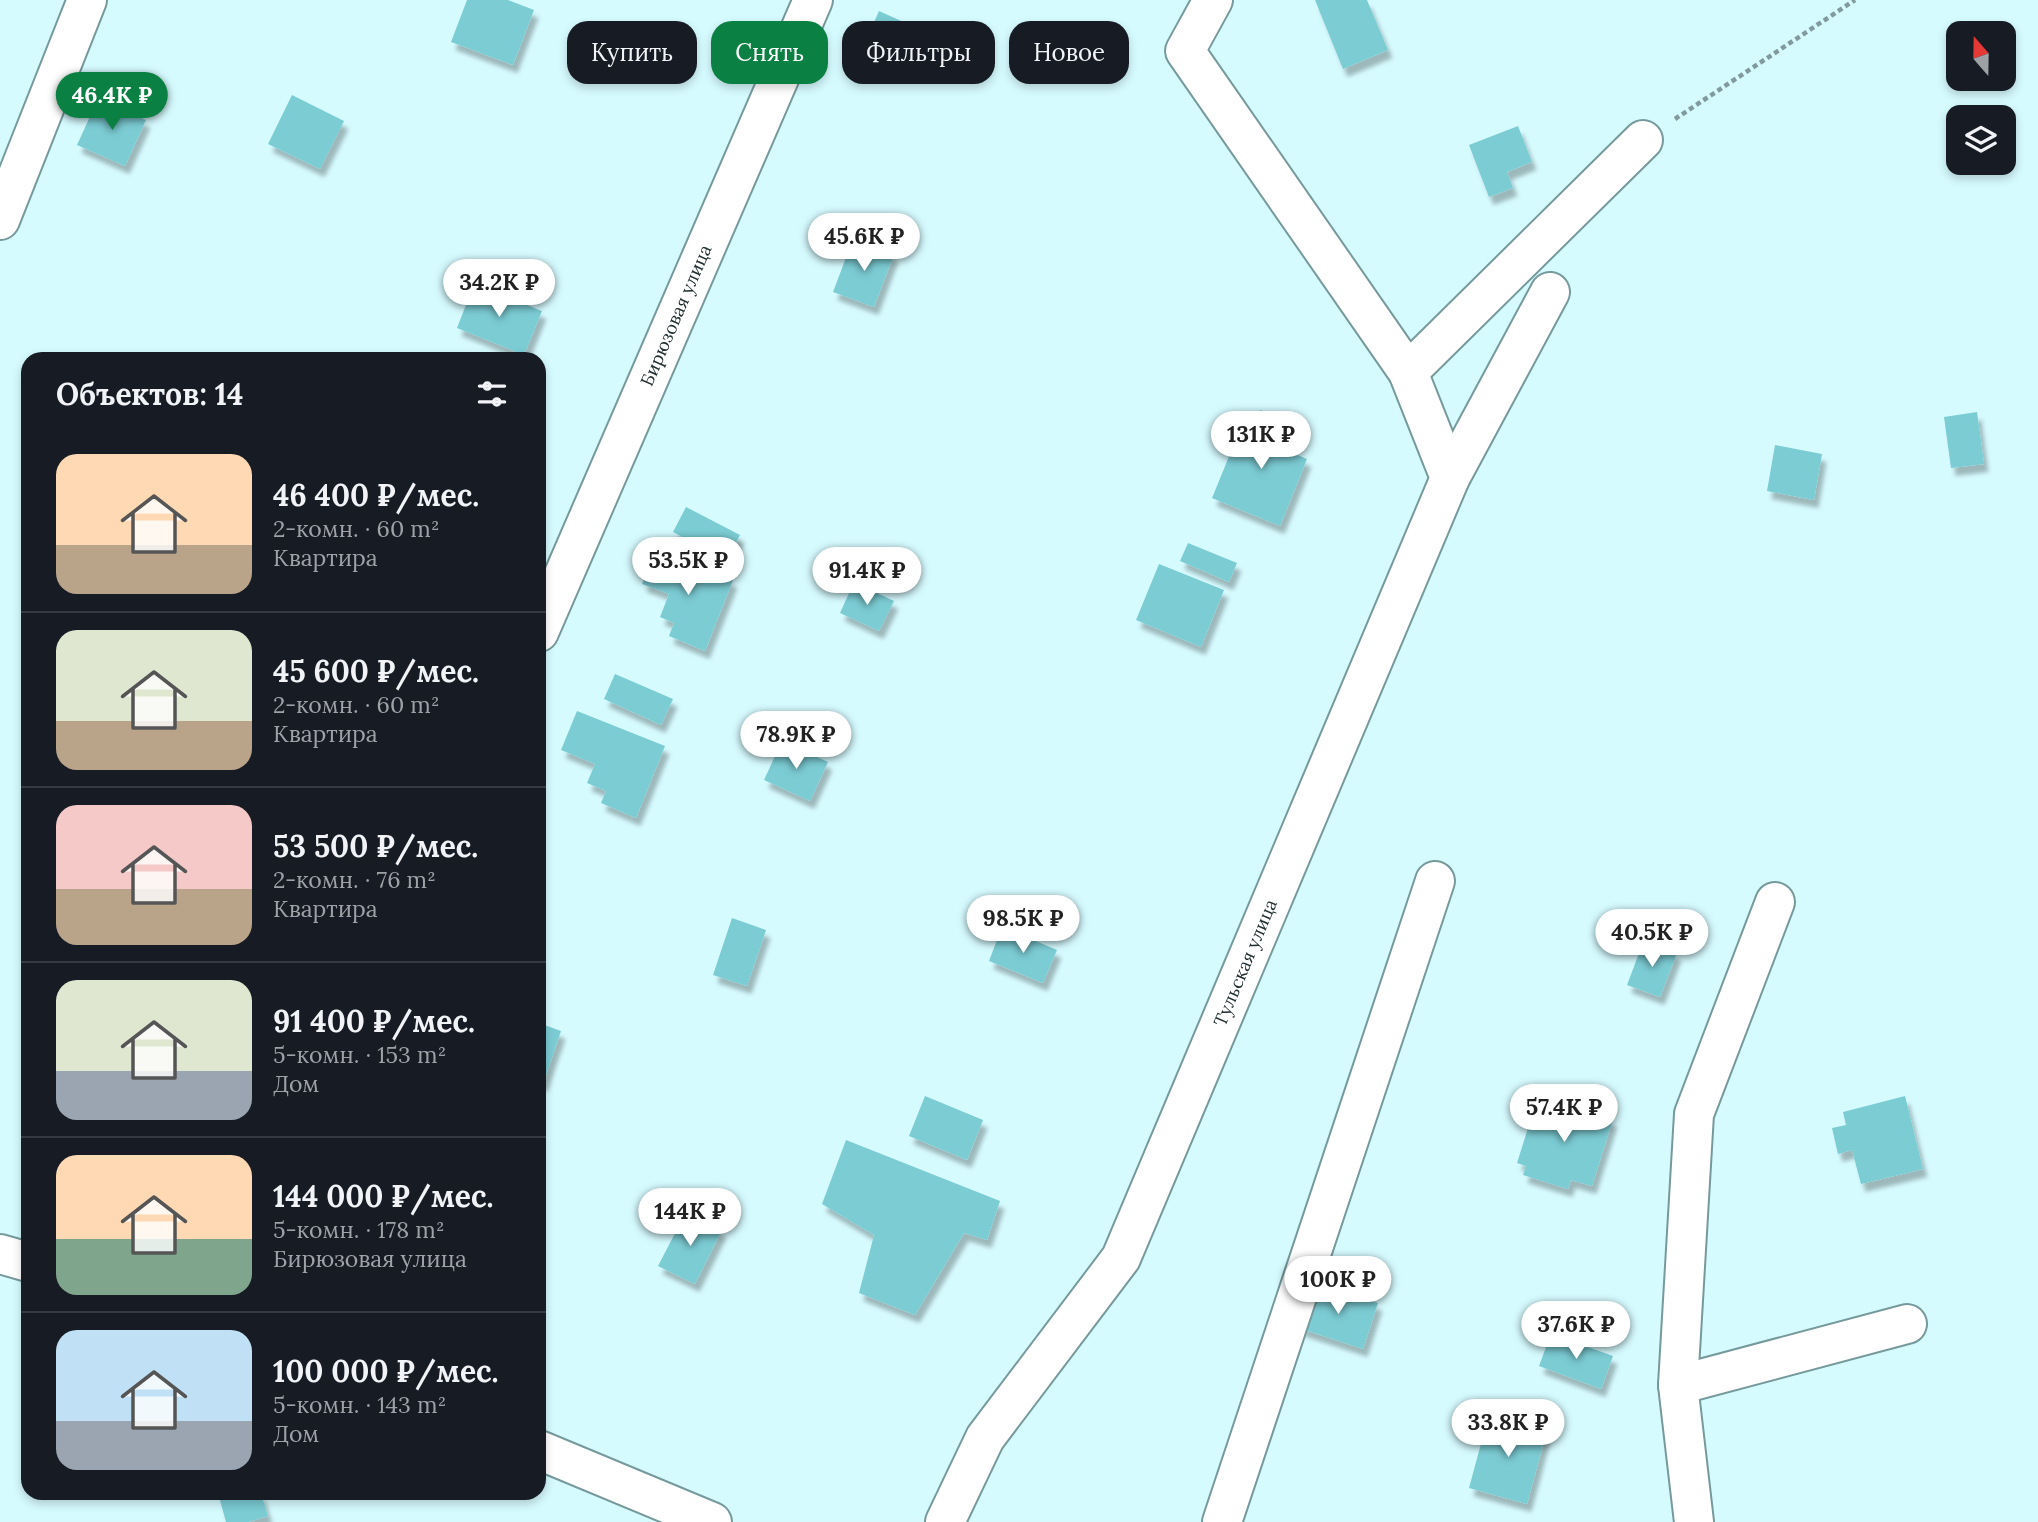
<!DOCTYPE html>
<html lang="ru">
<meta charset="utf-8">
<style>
:root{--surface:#171b24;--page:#242831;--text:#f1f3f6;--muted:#9ea1a6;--line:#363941;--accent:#0b8043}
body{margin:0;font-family:Lora,serif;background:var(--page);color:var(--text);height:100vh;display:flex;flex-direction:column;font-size:26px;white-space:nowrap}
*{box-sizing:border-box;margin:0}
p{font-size:23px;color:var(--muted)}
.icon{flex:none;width:38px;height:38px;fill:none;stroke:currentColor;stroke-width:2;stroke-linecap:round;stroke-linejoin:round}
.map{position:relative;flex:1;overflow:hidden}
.details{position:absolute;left:21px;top:352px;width:525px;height:1148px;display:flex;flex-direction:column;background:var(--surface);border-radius:21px;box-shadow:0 4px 10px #0003}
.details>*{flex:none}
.banner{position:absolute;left:567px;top:21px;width:665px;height:63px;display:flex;gap:14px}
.needle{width:46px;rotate:340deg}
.buttons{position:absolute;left:1946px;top:21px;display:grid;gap:14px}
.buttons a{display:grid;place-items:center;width:70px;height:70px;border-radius:14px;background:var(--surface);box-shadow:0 4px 10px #0003;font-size:35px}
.price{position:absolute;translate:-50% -60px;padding:0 16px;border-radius:24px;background:#fff;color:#222;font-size:23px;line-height:46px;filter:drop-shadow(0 2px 4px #0008)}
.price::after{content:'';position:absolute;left:50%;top:42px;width:21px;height:16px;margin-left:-10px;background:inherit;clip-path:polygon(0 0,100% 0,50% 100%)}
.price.active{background:var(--accent);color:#fff}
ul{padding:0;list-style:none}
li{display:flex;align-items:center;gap:21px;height:175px;padding:0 35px}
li+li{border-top:2px solid var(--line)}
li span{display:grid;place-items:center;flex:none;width:196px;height:140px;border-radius:21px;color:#555}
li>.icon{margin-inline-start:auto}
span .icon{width:84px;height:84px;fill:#fffc;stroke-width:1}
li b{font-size:30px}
h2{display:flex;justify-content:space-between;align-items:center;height:84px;padding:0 35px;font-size:30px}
.pill{padding:0 24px;border-radius:21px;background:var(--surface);box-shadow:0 4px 10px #0003;font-size:24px;line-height:63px}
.pill.active{background:var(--accent);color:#fff}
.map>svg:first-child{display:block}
.building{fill:#7bccd4;filter:url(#shadow)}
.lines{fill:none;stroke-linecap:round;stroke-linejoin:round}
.minor-casing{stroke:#76999c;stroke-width:42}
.path{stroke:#809a9d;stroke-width:4.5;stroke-dasharray:5 3.5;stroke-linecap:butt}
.minor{stroke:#fff;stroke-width:38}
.labels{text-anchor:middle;stroke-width:5;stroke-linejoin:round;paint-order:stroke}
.street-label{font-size:18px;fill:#212f31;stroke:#fff}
</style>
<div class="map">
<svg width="2038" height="1522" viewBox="0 0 2038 1522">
<defs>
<filter id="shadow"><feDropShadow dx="4.5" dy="8" stdDeviation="2" flood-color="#0004"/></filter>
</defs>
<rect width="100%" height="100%" fill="#d6fbff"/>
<path class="building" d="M 467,0 L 508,0 L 534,10 L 513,65 L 451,42 Z
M 1315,0 L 1367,0 L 1388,50 L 1343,69 Z
M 879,11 L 928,33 L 917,58 L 868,36 Z
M 292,95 L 344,121 L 320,169 L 268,144 Z
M 98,99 L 146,120 L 125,166 L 77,145 Z
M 1518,126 L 1532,162 L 1507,172 L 1513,188 L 1489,197 L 1469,145 Z
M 853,239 L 894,254 L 874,307 L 833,292 Z
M 474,284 L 542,311 L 524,355 L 457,328 Z
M 1260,410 L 1293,423 L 1283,449 L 1307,459 L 1280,526 L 1212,498 L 1239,432 L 1250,436 Z
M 1977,412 L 1984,464 L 1951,468 L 1944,417 Z
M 1775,445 L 1822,454 L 1814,500 L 1767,491 Z
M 686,507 L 740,535 L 727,560 L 673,532 Z
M 1188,543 L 1237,563 L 1229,582 L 1180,561 Z
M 656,549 L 733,580 L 705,651 L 669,636 L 674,623 L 660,617 L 669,594 L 642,584 Z
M 1159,564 L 1224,590 L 1201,647 L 1136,620 Z
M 854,582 L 894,601 L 879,631 L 840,613 Z
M 615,674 L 673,699 L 661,725 L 604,699 Z
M 577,711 L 665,746 L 636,818 L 601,803 L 606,791 L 587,783 L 595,764 L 561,750 Z
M 782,741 L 828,762 L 810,801 L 764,780 Z
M 732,918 L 766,930 L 747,986 L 713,975 Z
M 1002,927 L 1057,950 L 1043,983 L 989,961 Z
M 1644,940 L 1677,953 L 1660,997 L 1627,985 Z
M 539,1023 L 561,1031 L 543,1084 L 539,1082 Z
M 925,1096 L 983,1120 L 967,1160 L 909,1136 Z
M 1538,1096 L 1613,1119 L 1592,1186 L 1571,1180 L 1568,1189 L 1523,1175 L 1526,1166 L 1517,1163 Z
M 1905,1096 L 1923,1169 L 1861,1184 L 1852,1150 L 1838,1154 L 1832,1128 L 1846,1125 L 1843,1112 Z
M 846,1140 L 1000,1201 L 987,1240 L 964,1233 L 915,1315 L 859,1293 L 874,1235 L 822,1204 Z
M 686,1212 L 722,1230 L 695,1284 L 658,1266 Z
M 1314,1282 L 1378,1303 L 1363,1349 L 1299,1328 Z
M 1551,1334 L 1613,1356 L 1601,1389 L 1539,1366 Z
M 1489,1414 L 1547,1430 L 1527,1504 L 1469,1488 Z
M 218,1493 L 261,1493 L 268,1516 L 248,1522 L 226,1522 Z"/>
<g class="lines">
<g class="minor-casing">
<g id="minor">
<path d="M 1213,0 L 1185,51 L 1408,372 L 1643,140"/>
<path d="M 0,220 L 87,0"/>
<path d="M 1450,478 L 1550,292"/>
<path id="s1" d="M 539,632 L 813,0"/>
<path d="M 0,1254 L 28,1262"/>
<path d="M 1678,1385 L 1907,1324"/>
<path d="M 539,1450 L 712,1522"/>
<path id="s2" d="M 945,1522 L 985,1438 L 1121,1258 L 1450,478 L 1408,372"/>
<path d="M 1222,1522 L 1435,881"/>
<path d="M 1694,1522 L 1678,1385 L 1694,1114 L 1775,902"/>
</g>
</g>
<path class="path" d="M 1675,119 L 1855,0"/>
<use href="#minor" class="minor"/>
</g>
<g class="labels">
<g class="street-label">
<text dy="6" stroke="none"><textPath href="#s1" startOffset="345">Бирюзовая улица</textPath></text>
<text dy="6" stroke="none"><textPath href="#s2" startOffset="639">Тульская улица</textPath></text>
</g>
</g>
</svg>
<div class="buttons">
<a><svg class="needle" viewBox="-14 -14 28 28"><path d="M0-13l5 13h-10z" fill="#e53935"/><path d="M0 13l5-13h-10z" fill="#9ea1a6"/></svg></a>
<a><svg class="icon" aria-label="layers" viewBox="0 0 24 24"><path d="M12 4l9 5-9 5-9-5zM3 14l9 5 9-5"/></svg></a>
</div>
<b class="price active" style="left:112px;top:132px">46.4K ₽</b>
<b class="price" style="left:864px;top:273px">45.6K ₽</b>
<b class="price" style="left:499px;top:319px">34.2K ₽</b>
<b class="price" style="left:1261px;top:471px">131K ₽</b>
<b class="price" style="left:688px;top:597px">53.5K ₽</b>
<b class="price" style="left:867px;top:607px">91.4K ₽</b>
<b class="price" style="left:796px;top:771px">78.9K ₽</b>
<b class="price" style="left:1023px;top:955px">98.5K ₽</b>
<b class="price" style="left:1652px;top:969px">40.5K ₽</b>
<b class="price" style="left:1564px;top:1144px">57.4K ₽</b>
<b class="price" style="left:690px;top:1248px">144K ₽</b>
<b class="price" style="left:1338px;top:1316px">100K ₽</b>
<b class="price" style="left:1576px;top:1361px">37.6K ₽</b>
<b class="price" style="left:1508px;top:1459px">33.8K ₽</b>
<div class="banner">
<a class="pill">Купить</a>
<a class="pill active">Снять</a>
<a class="pill">Фильтры</a>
<a class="pill">Новое</a>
</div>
<section class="details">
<h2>Объектов: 14<svg class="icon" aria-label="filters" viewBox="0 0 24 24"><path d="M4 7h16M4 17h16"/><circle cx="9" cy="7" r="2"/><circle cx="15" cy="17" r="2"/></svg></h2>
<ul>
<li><span style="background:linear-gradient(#ffd9b3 65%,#b9a48a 0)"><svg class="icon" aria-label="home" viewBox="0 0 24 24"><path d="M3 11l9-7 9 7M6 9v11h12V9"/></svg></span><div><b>46 400 ₽/мес.</b><p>2-комн. · 60 m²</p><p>Квартира</p></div></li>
<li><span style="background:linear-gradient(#dfe7d0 65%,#b9a48a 0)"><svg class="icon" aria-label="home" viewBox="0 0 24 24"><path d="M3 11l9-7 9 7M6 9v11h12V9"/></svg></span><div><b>45 600 ₽/мес.</b><p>2-комн. · 60 m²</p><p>Квартира</p></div></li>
<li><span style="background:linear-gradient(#f6c9c9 60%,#b9a48a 0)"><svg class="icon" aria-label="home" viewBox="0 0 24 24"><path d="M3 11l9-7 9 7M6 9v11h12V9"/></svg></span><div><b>53 500 ₽/мес.</b><p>2-комн. · 76 m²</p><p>Квартира</p></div></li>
<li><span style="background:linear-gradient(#dfe7d0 65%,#9aa5b1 0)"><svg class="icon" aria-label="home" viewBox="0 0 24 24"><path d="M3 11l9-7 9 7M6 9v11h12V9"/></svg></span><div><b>91 400 ₽/мес.</b><p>5-комн. · 153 m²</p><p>Дом</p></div></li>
<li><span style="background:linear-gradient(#ffd9b3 60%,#7fa58c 0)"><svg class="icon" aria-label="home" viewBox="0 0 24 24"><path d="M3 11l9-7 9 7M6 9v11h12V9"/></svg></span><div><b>144 000 ₽/мес.</b><p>5-комн. · 178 m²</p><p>Бирюзовая улица</p></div></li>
<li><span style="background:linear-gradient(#bfe0f5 65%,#9aa5b1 0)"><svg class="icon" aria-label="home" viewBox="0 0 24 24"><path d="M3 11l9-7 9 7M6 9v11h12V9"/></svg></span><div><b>100 000 ₽/мес.</b><p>5-комн. · 143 m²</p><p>Дом</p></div></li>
</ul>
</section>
</div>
